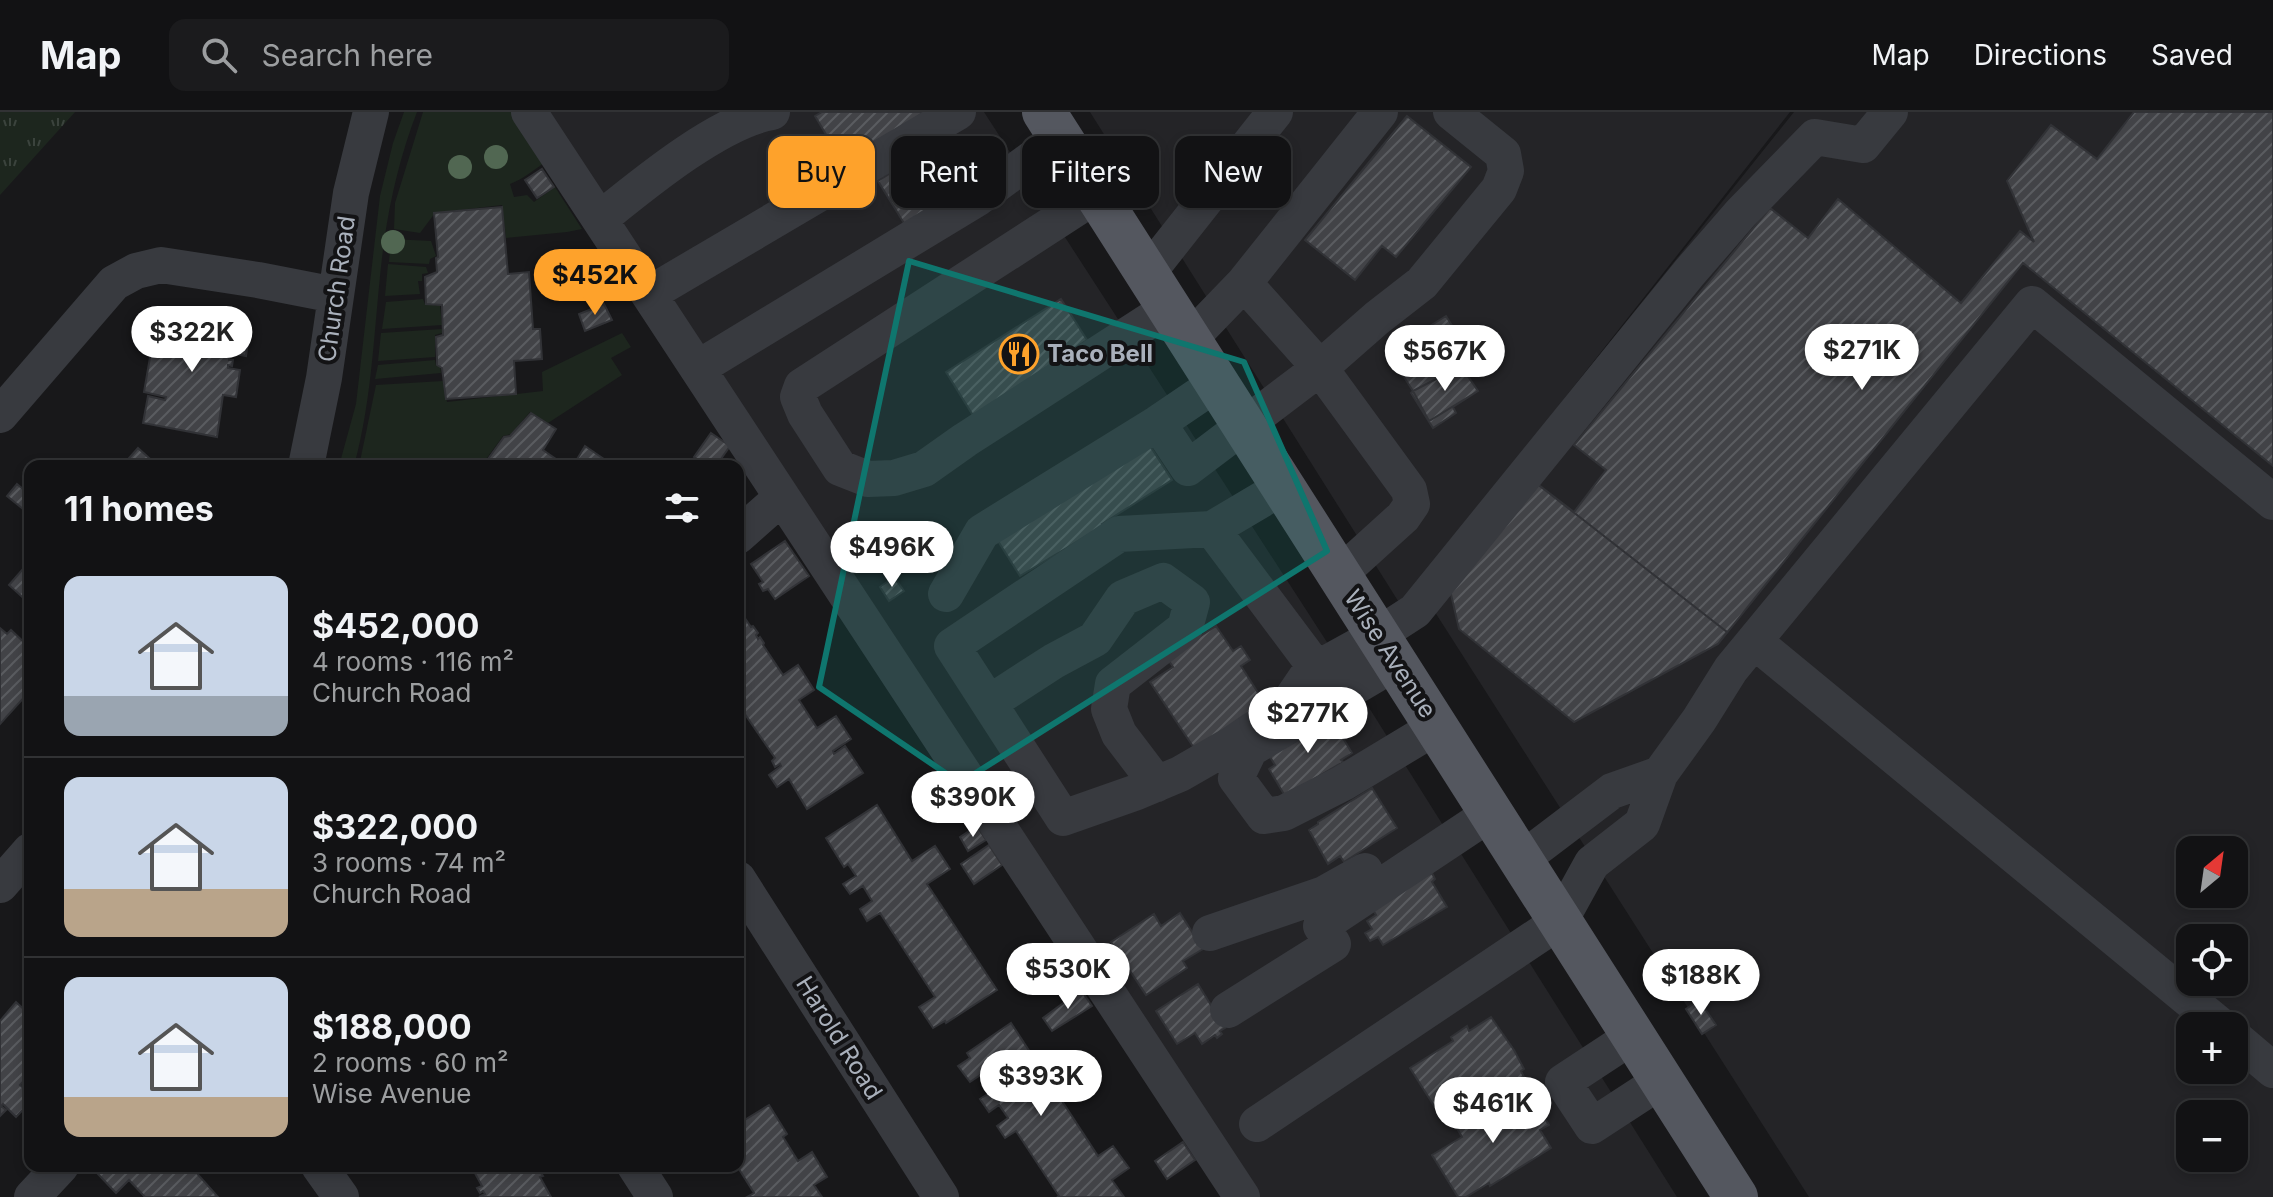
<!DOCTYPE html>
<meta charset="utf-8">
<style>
:root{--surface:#121214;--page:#1b1b1d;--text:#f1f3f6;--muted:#9c9ea0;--line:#313234;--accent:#fea22b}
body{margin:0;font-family:Inter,sans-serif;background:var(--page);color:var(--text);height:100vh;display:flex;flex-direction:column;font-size:30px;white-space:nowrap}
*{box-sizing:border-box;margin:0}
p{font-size:26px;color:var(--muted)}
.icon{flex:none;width:44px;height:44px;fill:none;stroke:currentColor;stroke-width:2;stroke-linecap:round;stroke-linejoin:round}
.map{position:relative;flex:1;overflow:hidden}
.panel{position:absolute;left:24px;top:348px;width:720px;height:712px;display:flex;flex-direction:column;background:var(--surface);border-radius:16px;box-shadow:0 4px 12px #0003,0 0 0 2px var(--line)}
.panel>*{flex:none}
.banner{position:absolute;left:768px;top:24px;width:760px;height:72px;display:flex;gap:16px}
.needle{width:52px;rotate:29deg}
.buttons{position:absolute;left:2176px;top:724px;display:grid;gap:16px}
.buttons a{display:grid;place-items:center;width:72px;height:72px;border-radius:16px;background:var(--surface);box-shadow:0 4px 12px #0003,0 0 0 2px var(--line);font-size:40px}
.price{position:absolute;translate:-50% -68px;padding:0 18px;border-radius:28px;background:#fff;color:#222;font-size:26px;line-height:52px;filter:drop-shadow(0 2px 4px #0008)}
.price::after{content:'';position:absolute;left:50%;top:48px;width:24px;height:18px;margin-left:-12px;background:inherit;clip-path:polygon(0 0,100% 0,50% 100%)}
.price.current{background:var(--accent);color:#111}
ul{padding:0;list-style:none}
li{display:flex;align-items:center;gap:24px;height:200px;padding:0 40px}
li+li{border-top:2px solid var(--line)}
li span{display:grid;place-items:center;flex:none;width:224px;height:160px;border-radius:16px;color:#555}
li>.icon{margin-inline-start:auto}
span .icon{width:96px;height:96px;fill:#fffc;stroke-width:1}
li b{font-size:34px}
h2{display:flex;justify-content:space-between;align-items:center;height:96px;padding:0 40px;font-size:34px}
.tag{padding:0 28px;border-radius:16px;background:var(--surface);box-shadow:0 4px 12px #0003,0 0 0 2px var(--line);font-size:28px;line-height:72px}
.tag.current{background:var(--accent);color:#111}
header{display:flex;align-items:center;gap:48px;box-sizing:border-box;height:112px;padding:0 40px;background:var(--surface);border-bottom:2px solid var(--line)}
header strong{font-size:38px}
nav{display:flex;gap:44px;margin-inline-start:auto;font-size:28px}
.search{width:560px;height:72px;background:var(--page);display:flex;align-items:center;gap:20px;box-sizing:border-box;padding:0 28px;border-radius:16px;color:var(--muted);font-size:30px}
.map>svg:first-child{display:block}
.built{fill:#242427;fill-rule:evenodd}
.grass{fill:#1d261e}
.park{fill:url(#park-tufts)}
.building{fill:url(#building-hatch);stroke:#313236;stroke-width:2}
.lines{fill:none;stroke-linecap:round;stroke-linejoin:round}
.minor{stroke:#383a3f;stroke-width:36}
.major{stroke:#54575f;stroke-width:44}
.tree{fill:#516752}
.marked{fill:#0f766e;fill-opacity:0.2;stroke:#0f766e;stroke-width:6;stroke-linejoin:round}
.labels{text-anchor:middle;stroke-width:8;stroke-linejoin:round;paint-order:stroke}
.street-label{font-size:24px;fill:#a9b0bb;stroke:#131315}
.poi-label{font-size:24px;font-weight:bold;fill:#a9b0bb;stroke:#131315;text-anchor:start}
</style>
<header>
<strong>Map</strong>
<div class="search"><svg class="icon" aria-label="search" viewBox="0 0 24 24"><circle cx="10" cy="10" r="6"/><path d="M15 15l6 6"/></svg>Search here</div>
<nav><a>Map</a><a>Directions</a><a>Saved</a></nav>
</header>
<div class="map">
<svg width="2273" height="1085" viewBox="0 0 2273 1085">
<defs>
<pattern id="park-tufts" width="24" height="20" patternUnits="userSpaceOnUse" patternTransform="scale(2)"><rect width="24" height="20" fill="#1d261e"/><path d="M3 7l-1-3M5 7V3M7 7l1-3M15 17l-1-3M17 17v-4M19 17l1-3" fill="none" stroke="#3b433d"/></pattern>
<pattern id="building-hatch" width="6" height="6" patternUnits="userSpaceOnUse" patternTransform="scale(2)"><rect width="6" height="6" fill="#424347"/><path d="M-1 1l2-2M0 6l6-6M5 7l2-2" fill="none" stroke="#5a5c60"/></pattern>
</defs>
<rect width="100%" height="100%" fill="#18181a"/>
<path class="built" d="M 512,0 L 984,0 L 1356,575 L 1677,1085 L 1224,1085 Z
M 1090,0 L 1790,0 L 1549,306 L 1794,0 L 2273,0 L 2273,1085 L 1809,1085 L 1417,472 L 1400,492 ZM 2190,738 L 2234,738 L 2234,782 L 2190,782 ZM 2190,826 L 2234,826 L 2234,870 L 2190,870 ZM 2190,914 L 2234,914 L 2234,958 L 2190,958 ZM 2190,1002 L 2234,1002 L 2234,1046 L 2190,1046 Z"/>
<path class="grass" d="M 404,0 L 417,0 C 401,41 390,87 384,130 C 374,205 374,281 354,354 L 339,354 L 356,292 L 380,84 L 393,31 Z
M 423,0 L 518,0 L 550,47 C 536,56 524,67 510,72 L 514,85 L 527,83 L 534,90 L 555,75 L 582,117 L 567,120 L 506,126 L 502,93 L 435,101 L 420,121 L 394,117 L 395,91 Z
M 391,127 L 431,129 L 436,144 L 430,147 L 429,152 L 389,150 Z
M 388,152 L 426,155 L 428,161 L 422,162 L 422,169 L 418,169 L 420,182 L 385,184 Z
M 423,187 L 425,192 L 440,194 L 442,213 L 382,217 L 386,190 Z
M 442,217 L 442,221 L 435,223 L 435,245 L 378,249 L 381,221 Z
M 622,221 L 631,235 L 611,246 L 622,263 L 548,311 L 530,300 L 511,322 L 503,324 L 481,354 L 359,354 L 376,273 L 443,269 L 447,290 L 543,279 L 542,260 Z
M 435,248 L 436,254 L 440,254 L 441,261 L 375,267 L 378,253 Z"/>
<path class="park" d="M 0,0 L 75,0 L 0,83 Z"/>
<path class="building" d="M 822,0 L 924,0 L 863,43 L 853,28 L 836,39 L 815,4 Z
M 2134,0 L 2273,0 L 2273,354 L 2023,151 L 1718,532 L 1574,610 L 1459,517 L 1450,478 L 1536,371 L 1574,400 L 1606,358 L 1574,333 L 1770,96 L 1808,126 L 1838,87 L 1961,191 L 2020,119 L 2034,130 L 2007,69 L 2051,13 L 2097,47 Z
M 1407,4 L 1471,55 L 1396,145 L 1382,134 L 1355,168 L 1305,128 Z
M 954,21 L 987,74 L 910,121 L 878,69 Z
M 542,57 L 554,75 L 537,86 L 525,68 Z
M 502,95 L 508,162 L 529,160 L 533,217 L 540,217 L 542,247 L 514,249 L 516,282 L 446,287 L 442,256 L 437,253 L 437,247 L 436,225 L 443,223 L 442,193 L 426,192 L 425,165 L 437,160 L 436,146 L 438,145 L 434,101 Z
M 1061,187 L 1087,228 L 974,305 L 946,260 Z
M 604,192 L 612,208 L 585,219 L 579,202 Z
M 163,201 L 237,214 L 234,227 L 248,230 L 246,244 L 230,241 L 229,248 L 233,248 L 232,254 L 228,253 L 228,256 L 240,258 L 236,285 L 223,283 L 217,325 L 143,311 L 148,284 L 165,288 L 166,285 L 144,280 L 153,228 L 158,229 Z
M 1446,204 L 1458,223 L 1446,230 L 1454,243 L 1458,240 L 1465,251 L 1461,254 L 1478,279 L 1453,295 L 1456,301 L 1433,316 L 1411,281 L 1413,279 L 1388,240 Z
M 1461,254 L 1478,279 L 1429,309 L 1413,279 Z
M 531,301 L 556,317 L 543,338 L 566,354 L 483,354 L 504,325 L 510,324 Z
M 711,321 L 730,334 L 716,354 L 707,354 L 694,345 Z
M 1145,326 L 1172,368 L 1102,412 L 1103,414 L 1020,464 L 993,421 Z
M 585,334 L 614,354 L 573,354 Z
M 138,336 L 158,354 L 122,354 Z
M 1536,371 L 1727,520 L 1718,532 L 1574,610 L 1459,517 L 1450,478 Z
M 17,372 L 30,383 L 30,388 L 23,397 L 7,384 Z
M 785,429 L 809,464 L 775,487 L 768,477 L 763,479 L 759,472 L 763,470 L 751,452 Z
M 30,449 L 30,492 L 9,473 Z
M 894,465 L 904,479 L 889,489 L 880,475 Z
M 738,496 L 751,515 L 753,514 L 758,521 L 756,523 L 758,527 L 760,525 L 764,531 L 763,533 L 783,563 L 798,553 L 814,578 L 799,588 L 817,616 L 836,604 L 851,627 L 833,639 L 834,642 L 845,634 L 863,661 L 807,697 L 789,667 L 777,675 L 769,663 L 781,654 L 780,652 L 775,655 L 772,649 L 775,646 L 738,592 Z
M 1216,514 L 1233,539 L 1241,534 L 1250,548 L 1241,554 L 1271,601 L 1198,642 L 1150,570 L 1173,555 L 1167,546 Z
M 0,516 L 7,522 L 11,518 L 30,536 L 30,582 L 28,581 L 0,612 Z
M 1329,603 L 1352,641 L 1341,648 L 1343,650 L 1285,684 L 1269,657 L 1275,653 L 1267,640 Z
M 1372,676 L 1397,716 L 1344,750 L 1340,744 L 1328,752 L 1309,718 L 1318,712 L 1318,710 Z
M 877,693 L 912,749 L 935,734 L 950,757 L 927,772 L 997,878 L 946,911 L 945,909 L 933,916 L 919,895 L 935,885 L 880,801 L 867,809 L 860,797 L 872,789 L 863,774 L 850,782 L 843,772 L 856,764 L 848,752 L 844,755 L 826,726 Z
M 977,714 L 986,728 L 968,739 L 960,725 Z
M 989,733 L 1002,753 L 974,772 L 961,752 Z
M 1432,761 L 1435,767 L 1432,770 L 1447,795 L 1383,833 L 1378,825 L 1370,829 L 1365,821 L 1372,817 L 1367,809 L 1376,803 L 1368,789 Z
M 1180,801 L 1203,837 L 1183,849 L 1187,856 L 1146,883 L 1111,830 L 1154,802 L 1161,814 Z
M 1058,832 L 1069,848 L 1052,860 L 1041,843 Z
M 1198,872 L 1225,916 L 1220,919 L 1222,922 L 1217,926 L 1215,923 L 1202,932 L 1195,921 L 1177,932 L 1156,899 Z
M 1081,878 L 1092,894 L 1052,919 L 1043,906 Z
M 1699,888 L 1716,913 L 1702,922 L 1686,897 Z
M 16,890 L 30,903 L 30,962 L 20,973 L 30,982 L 30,990 L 16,1005 L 3,992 L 1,994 L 6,998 L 0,1004 L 0,909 Z
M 1491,905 L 1514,938 L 1524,957 L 1521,959 L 1527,971 L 1494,992 L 1487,981 L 1443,1008 L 1410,956 L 1453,929 L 1451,925 L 1467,914 L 1469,919 Z
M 1011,911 L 1098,1044 L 1113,1034 L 1129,1056 L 1112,1068 L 1124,1085 L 1057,1085 L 1059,1084 L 1016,1019 L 1005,1026 L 997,1014 L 1008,1006 L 999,993 L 989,1000 L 980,987 L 991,980 L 984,970 L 986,968 L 982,962 L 970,970 L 958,954 L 970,946 L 967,941 Z
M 1528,979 L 1549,1013 L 1540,1018 L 1551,1036 L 1490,1074 L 1489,1071 L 1466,1085 L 1458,1085 L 1432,1043 L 1462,1025 L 1455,1013 L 1487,993 L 1493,1002 Z
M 769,993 L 787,1022 L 783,1025 L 798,1049 L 812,1040 L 827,1065 L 814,1073 L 822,1085 L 747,1085 L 754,1081 L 737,1054 L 738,1012 Z
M 1183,1030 L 1195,1048 L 1167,1067 L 1155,1049 Z
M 102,1054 L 197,1054 L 193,1057 L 218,1085 L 145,1085 L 129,1068 L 116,1081 L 96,1060 Z
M 471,1054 L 537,1054 L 534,1056 L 537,1060 L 539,1058 L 543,1064 L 540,1065 L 551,1085 L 479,1085 L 485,1082 L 483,1079 L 480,1081 L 477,1076 L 482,1074 Z"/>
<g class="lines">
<path class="minor" d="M 529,0 L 1242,1085
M 1097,83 L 802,274 L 798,285 L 805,302 L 840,356 L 868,367 L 894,366 L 924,357 L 965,328 L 1169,196
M 600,107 C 642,73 719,9 772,0
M 1147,162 L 1275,0
M 1244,171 L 1320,256 L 1377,206 L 1422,171 L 1499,77 L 1506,59 L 1503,42 L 1451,0
M 649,182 L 958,0
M 1189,228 L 1244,171 L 1380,0
M 698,256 L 978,86 L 1060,26
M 0,303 L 114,171 L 136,159 L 161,153 L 258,168 L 335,183
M 1158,311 L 1217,271
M 306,354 L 324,266 L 351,81 L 371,0
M 1283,375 L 1212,417 L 1119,422 L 952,534 L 1063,706 L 1137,680 L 1180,662 L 1232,632 L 1286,595 L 1309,561 L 1378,523 L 1415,499 L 1689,161 L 1741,101 L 1815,25 L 1863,33 L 1890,0
M 1212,417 L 1316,556
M 738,424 L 782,385
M 946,482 L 982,420 L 1158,311 L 1188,356 L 1320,256 L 1409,378 L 1412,392 L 1403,405 L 1339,463
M 1754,529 L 2221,914
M 1395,551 L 1250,637 L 1236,666 L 1264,704 L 1284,701 L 1343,671 L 1436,615
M 989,591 L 1054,549 L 1095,527 L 1123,486 L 1163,469 L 1192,490 L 1185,516 L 1113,572 L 1109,597 L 1119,622 L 1157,672
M 1521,748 L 1612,679 L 1660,662
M 738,767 L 941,1085
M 0,773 L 30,739
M 1210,821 L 1324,782 L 1365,759
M 1228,898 L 1333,832 L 1321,814 L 1491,701
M 1633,924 L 1563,970 L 1592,1014 L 1661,969
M 2234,925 L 2273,958
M 1257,1012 L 1560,809 L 1592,751 L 1642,712 L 1660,662 L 1699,608 L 1731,557 L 2032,192 L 2273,390
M 319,1054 L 341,1085
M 635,1054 L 655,1085
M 32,1085 L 61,1054"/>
<path class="major" d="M 1044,0 L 1736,1085"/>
</g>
<g class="tree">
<circle cx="496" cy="45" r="12"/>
<circle cx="460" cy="55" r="12"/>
<circle cx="393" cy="130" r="12"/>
</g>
<path class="marked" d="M 909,149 L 1244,250 L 1327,439 L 960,671 L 819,575 Z"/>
<defs>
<g id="restaurant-ring" transform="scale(2)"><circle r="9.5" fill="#131315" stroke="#fea22b" stroke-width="1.5"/><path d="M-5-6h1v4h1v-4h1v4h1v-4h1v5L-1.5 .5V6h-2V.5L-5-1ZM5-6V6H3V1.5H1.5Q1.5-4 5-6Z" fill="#fea22b"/></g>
</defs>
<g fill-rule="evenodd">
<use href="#restaurant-ring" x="1019" y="242"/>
</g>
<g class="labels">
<g class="street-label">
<text transform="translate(337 177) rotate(-82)" y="8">Church Road</text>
<text transform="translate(1390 542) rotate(57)" y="8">Wise Avenue</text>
<text transform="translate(839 926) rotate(58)" y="8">Harold Road</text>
</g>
<g class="poi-label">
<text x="1047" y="250">Taco Bell</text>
</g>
</g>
</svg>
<div class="buttons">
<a><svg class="needle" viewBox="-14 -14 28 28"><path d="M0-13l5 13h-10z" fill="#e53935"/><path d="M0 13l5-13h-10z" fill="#9c9ea0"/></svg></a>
<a><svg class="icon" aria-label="locate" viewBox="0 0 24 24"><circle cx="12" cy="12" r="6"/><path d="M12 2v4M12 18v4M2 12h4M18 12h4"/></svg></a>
<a>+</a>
<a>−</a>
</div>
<b class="price current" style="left:595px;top:205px">$452K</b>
<b class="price" style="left:192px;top:262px">$322K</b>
<b class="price" style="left:1862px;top:280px">$271K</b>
<b class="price" style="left:1445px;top:281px">$567K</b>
<b class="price" style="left:892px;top:477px">$496K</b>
<b class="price" style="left:1308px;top:643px">$277K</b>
<b class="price" style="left:973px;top:727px">$390K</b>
<b class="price" style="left:1068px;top:899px">$530K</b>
<b class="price" style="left:1701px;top:905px">$188K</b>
<b class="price" style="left:1041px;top:1006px">$393K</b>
<b class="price" style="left:1493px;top:1033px">$461K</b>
<div class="banner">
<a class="tag current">Buy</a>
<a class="tag">Rent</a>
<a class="tag">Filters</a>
<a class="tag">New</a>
</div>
<section class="panel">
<h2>11 homes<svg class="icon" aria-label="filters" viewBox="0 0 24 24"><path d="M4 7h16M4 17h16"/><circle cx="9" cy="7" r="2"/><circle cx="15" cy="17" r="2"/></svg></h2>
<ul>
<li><span style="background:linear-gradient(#c9d6e8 75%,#9aa5b1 0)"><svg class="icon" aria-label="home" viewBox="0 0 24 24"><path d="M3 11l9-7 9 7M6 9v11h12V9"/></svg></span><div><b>$452,000</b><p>4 rooms · 116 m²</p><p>Church Road</p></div></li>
<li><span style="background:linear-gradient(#c9d6e8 70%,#b9a48a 0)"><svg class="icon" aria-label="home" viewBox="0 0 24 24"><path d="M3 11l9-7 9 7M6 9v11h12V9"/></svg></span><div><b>$322,000</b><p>3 rooms · 74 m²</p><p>Church Road</p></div></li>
<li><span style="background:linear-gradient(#c9d6e8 75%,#b9a48a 0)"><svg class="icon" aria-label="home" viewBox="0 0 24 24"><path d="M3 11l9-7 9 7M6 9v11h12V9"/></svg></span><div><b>$188,000</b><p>2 rooms · 60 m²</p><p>Wise Avenue</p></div></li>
</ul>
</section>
</div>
